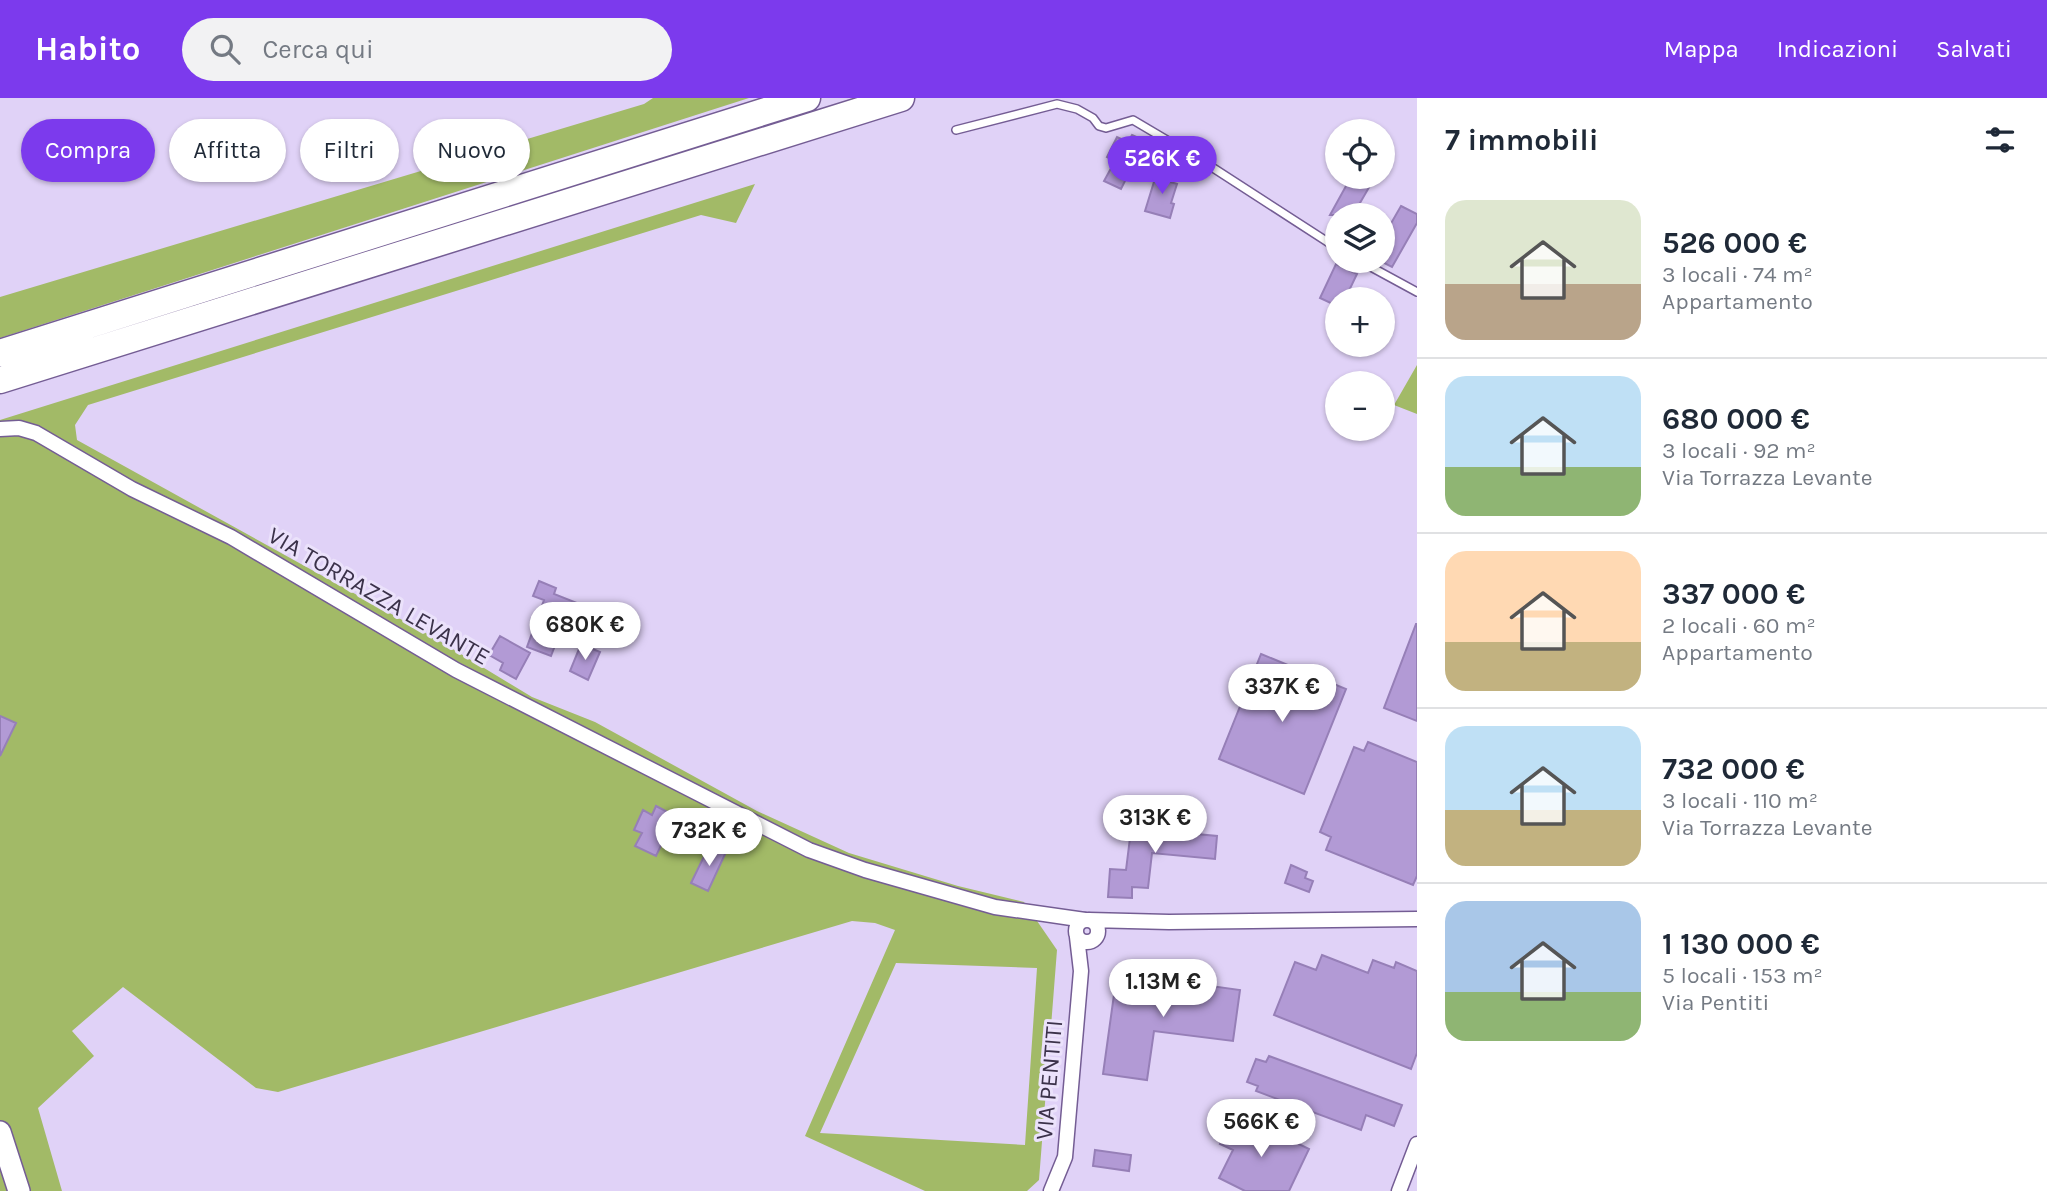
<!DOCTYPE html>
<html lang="it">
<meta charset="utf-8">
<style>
:root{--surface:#fff;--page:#f2f2f3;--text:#1f2937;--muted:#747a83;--line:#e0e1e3;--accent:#7c3aed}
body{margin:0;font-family:Karla,sans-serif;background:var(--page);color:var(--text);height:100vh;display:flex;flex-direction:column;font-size:26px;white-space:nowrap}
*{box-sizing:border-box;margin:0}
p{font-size:23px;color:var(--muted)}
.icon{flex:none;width:38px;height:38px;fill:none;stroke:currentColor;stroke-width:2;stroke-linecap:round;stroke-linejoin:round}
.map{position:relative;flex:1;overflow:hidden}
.drawer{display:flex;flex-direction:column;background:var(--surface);width:630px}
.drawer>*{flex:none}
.guide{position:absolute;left:21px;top:21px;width:665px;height:63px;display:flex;gap:14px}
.controls{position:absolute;left:1325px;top:21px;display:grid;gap:14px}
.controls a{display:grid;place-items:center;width:70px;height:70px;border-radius:50%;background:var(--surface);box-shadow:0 2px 5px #0004;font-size:35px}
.price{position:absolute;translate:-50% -60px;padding:0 16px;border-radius:24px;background:#fff;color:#222;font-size:23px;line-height:46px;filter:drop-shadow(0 2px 4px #0008)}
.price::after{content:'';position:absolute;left:50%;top:42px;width:21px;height:16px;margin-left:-10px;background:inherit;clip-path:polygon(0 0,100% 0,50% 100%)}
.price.active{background:var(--accent);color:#fff}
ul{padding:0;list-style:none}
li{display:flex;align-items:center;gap:21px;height:175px;padding:0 28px}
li+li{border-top:2px solid var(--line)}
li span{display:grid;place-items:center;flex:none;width:196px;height:140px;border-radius:21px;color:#555}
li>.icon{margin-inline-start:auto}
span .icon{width:84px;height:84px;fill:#fffc;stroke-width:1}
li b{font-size:30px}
h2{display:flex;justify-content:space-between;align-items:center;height:84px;padding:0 28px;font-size:30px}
.pill{padding:0 24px;border-radius:32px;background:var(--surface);box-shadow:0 2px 5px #0004;font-size:24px;line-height:63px}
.pill.active{background:var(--accent);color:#fff}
header{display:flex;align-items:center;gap:42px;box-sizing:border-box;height:98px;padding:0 35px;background:var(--accent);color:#fff}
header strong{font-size:33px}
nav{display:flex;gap:38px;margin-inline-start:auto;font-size:24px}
.search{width:490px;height:63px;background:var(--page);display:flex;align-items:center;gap:18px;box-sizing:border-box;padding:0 24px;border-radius:38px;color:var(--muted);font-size:26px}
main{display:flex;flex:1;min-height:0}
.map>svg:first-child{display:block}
.green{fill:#a2ba67;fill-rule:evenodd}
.building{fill:#b29ad5;stroke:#967fb7;stroke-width:2}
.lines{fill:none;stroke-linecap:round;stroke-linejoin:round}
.service-casing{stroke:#745d94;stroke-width:10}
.minor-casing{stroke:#745d94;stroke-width:17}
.secondary-casing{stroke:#745d94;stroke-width:24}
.motorway-casing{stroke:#745d94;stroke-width:29}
.service{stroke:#fff;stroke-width:7}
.minor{stroke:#fff;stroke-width:14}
.secondary{stroke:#fff;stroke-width:21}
.motorway{stroke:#fff;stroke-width:26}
.labels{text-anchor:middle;stroke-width:6;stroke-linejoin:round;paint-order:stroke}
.street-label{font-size:24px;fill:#3b324a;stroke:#ebe2fb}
</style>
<header>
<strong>Habito</strong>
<div class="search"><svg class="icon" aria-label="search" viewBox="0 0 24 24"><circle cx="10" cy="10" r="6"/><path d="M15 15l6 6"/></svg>Cerca qui</div>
<nav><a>Mappa</a><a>Indicazioni</a><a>Salvati</a></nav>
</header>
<main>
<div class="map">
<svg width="1417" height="1093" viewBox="0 0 1417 1093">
<rect width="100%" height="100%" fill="#e0d2f7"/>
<path class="green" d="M 653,0 L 749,0 L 0,240 L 0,199 L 644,6 Z
M 755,86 L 736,125 L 701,117 L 88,307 L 75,327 L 77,342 L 433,539 L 532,599 L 595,624 L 757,713 L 849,755 L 958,788 L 1024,804 L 1057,852 L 1039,1082 L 1027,1093 L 925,1093 L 805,1038 L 895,832 L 875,825 L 852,823 L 278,994 L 256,990 L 123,889 L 72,933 L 94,958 L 38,1010 L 62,1093 L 0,1093 L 0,322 ZM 896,865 L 1037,870 L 1025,1047 L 820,1035 Z
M 1417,267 L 1417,316 L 1394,307 Z"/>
<path class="building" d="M 1132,37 L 1145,43 L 1121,91 L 1104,83 L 1115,63 L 1107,59 L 1117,39 L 1128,44 Z
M 1157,74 L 1169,78 L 1167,83 L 1177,86 L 1171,105 L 1174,106 L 1170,120 L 1145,113 Z
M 1351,79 L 1375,79 L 1353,117 L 1330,117 Z
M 1401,108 L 1417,116 L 1417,125 L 1392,169 L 1382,164 L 1382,141 Z
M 1336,166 L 1357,176 L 1345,201 L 1337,201 L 1337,208 L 1320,200 Z
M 539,483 L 556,490 L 554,496 L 577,505 L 572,518 L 567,516 L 551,558 L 527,549 L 544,502 L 533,498 Z
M 1416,526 L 1417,526 L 1417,623 L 1384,610 Z
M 500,538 L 530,555 L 516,581 L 500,572 L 503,565 L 489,557 Z
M 581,546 L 600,554 L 588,582 L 570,573 Z
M 1261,556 L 1346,591 L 1304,696 L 1219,661 Z
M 0,618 L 16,625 L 0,658 Z
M 1368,644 L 1417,664 L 1417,778 L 1413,787 L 1326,752 L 1331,739 L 1320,734 L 1354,649 L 1364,653 Z
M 656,708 L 675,718 L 656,758 L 635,748 L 642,735 L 634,732 L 643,712 L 652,717 Z
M 1132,724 L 1155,725 L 1154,732 L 1217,738 L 1215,761 L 1152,755 L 1148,790 L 1132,789 L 1132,800 L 1108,799 L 1110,771 L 1126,772 Z
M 710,746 L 726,754 L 708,793 L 691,785 Z
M 1291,767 L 1307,774 L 1305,780 L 1313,783 L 1309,794 L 1285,785 Z
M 1322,857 L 1368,875 L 1373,862 L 1394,870 L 1396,864 L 1417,873 L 1417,955 L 1411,971 L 1274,917 L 1295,864 L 1316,872 Z
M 1117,875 L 1240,892 L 1233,943 L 1154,933 L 1147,982 L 1103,976 Z
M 1269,958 L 1402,1007 L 1394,1028 L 1366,1017 L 1361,1032 L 1256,993 L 1258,988 L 1247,984 L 1256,961 L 1266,964 Z
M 1244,1019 L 1309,1051 L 1289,1093 L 1245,1093 L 1219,1080 L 1233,1052 L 1220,1046 L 1227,1031 L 1236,1036 Z
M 1095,1052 L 1131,1057 L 1129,1073 L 1093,1068 Z"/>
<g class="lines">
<g class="service-casing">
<path id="service" d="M 956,32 L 1057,6 L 1077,11 L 1093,20 L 1099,28 L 1106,30 L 1133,22 L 1204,64 L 1337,150
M 1360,163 L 1417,194"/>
</g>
<g class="minor-casing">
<path id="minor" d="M 0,331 L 19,330 L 36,335 L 132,391 L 231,439 L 456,572 L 809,752 L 865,772 L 995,809 L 1085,822
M1076 833a11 11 0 1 1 22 0a11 11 0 1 1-22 0Z
M 1089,822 L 1169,824 L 1417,821
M 1051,1093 L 1065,1059 L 1081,873 L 1077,839
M 1399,1093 L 1417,1046"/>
</g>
<g class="secondary-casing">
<path id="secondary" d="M 0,1034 L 19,1093"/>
</g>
<g class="motorway-casing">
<path id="motorway" d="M 0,255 L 807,0
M 0,282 L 901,0"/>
</g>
<use href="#service" class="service"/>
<use href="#minor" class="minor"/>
<use href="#secondary" class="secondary"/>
<use href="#motorway" class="motorway"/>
</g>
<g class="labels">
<g class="street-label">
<text transform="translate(379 498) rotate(30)" y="8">VIA TORRAZZA LEVANTE</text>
<text transform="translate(1049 982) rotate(-85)" y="8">VIA PENTITI</text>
</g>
</g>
</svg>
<div class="controls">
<a><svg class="icon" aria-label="locate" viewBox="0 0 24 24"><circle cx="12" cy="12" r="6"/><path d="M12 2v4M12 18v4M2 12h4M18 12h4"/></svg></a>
<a><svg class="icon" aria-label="layers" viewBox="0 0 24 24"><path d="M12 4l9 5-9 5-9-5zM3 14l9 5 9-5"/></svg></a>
<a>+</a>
<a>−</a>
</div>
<b class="price active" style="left:1162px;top:98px">526K €</b>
<b class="price" style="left:585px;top:564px">680K €</b>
<b class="price" style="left:1282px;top:626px">337K €</b>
<b class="price" style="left:1155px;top:757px">313K €</b>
<b class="price" style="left:709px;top:770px">732K €</b>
<b class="price" style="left:1163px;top:921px">1.13M €</b>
<b class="price" style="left:1261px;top:1061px">566K €</b>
<div class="guide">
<a class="pill active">Compra</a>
<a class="pill">Affitta</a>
<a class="pill">Filtri</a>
<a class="pill">Nuovo</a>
</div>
</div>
<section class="drawer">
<h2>7 immobili<svg class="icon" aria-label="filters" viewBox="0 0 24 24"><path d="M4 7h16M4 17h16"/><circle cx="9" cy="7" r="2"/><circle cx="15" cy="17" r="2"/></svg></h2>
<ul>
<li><span style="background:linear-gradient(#dfe7d0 60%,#b9a48a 0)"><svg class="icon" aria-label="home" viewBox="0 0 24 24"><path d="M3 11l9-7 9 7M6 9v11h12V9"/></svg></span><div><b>526 000 €</b><p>3 locali · 74 m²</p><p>Appartamento</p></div></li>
<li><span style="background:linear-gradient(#bfe0f5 65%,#8fb573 0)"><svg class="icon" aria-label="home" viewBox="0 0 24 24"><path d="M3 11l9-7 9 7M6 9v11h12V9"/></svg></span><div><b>680 000 €</b><p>3 locali · 92 m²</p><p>Via Torrazza Levante</p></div></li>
<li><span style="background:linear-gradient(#ffd9b3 65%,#c2b280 0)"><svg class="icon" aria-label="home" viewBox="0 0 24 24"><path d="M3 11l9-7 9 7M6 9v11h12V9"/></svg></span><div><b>337 000 €</b><p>2 locali · 60 m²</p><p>Appartamento</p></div></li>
<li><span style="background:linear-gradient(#bfe0f5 60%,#c2b280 0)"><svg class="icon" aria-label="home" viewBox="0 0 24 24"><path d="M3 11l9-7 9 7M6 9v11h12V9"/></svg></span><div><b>732 000 €</b><p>3 locali · 110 m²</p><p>Via Torrazza Levante</p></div></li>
<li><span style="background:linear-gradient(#a9c7e8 65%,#8fb573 0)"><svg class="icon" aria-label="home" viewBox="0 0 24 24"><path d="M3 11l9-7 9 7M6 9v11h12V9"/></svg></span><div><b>1 130 000 €</b><p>5 locali · 153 m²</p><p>Via Pentiti</p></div></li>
</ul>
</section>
</main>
